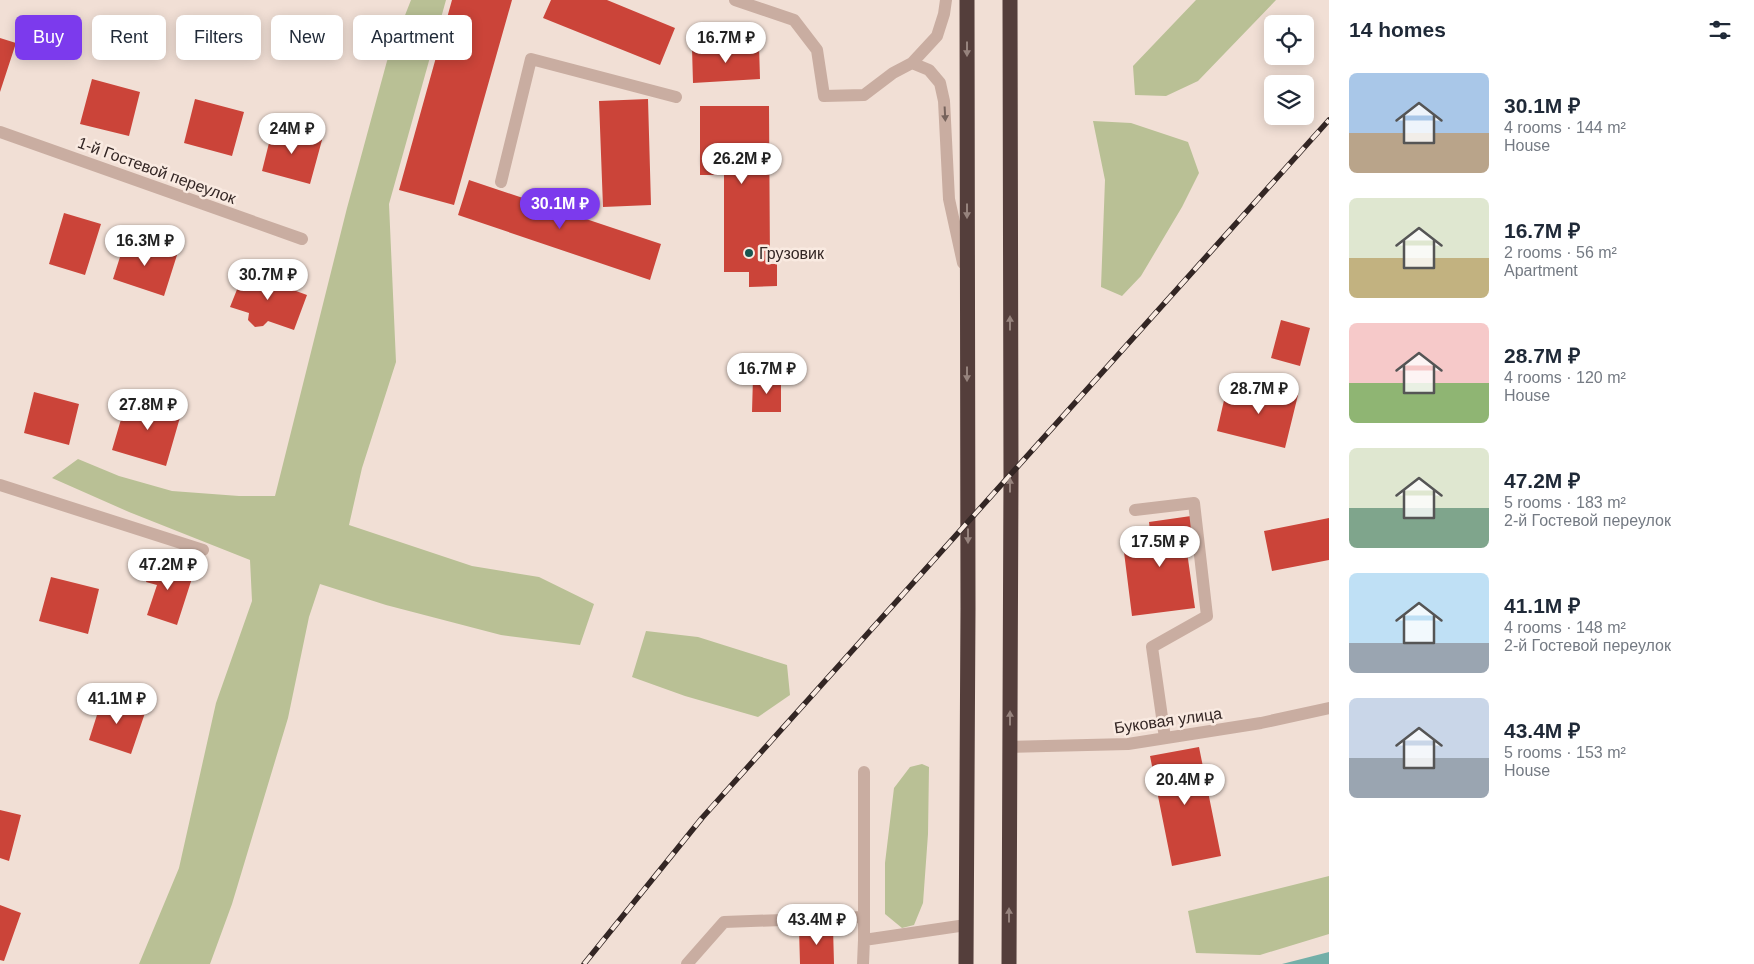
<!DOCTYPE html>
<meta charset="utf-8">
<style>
:root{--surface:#fff;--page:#f2f2f3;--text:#1f2937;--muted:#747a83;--accent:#7c3aed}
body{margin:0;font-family:Helvetica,sans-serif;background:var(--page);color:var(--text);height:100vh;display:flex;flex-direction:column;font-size:19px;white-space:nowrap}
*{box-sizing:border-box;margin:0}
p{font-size:16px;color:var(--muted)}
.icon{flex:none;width:28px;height:28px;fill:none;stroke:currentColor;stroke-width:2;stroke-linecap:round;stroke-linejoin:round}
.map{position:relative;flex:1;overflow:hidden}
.side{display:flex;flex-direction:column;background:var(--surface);width:425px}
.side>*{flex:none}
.top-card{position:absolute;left:15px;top:15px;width:475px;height:45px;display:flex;gap:10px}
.buttons{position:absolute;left:1264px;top:15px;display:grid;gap:10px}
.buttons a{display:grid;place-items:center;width:50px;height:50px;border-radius:8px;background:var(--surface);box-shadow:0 2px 12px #0003;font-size:25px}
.price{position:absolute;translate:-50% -42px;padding:0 11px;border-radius:18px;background:#fff;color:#222;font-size:16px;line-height:32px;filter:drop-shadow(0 1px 2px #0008)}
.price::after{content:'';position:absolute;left:50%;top:30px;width:15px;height:11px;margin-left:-8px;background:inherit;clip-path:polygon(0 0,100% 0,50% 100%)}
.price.on{background:var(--accent);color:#fff}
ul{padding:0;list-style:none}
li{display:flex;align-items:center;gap:15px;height:125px;padding:0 20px}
li span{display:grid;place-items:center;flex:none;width:140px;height:100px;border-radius:8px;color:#555}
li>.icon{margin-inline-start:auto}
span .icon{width:60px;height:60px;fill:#fffc;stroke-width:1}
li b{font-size:21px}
h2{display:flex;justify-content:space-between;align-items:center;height:60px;padding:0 20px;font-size:21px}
.chip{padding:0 18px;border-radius:8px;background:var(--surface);box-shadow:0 2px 12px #0003;font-size:18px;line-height:45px}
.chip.on{background:var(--accent);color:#fff}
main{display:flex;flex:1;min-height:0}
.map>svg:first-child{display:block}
.green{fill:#b9c095}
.water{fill:#73afa8}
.building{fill:#cb4439}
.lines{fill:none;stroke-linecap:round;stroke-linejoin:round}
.minor{stroke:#c9ada1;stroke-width:12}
.highway{stroke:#543e3b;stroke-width:15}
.rail-casing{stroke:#332624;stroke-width:5.5}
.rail{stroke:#f9eae1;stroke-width:4;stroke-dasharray:11;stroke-linecap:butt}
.oneway{fill:#96837d}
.oneway2{fill:#76635c}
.poi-dot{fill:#195650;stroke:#f9eae1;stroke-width:2}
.labels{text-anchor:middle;stroke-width:5;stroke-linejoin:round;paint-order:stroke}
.street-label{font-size:16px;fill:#332624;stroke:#f9eae1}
.poi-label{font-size:16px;fill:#332624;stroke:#f9eae1;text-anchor:start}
</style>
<main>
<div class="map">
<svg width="1329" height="964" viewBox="0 0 1329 964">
<rect width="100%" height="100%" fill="#f1dfd5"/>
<path class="green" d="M 411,0 L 446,0 L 389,204 L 396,362 L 362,468 L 349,525 L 472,566 L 539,577 L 594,604 L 580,645 L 501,635 L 386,605 L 320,584 L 309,617 L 288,718 L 232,904 L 210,964 L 139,964 L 179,868 L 216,703 L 252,601 L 250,560 L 129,512 L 52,478 L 78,459 L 119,476 L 172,491 L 239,496 L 275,496 L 347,208 L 387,61 Z
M 1196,0 L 1276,0 L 1198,81 L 1166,96 L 1135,95 L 1133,66 Z
M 1093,121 L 1131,123 L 1188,142 L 1199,173 L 1182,207 L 1141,276 L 1122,296 L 1101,287 L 1105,180 Z
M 646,631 L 698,637 L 787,665 L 790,695 L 758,717 L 685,696 L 632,677 Z
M 922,764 L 929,767 L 928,834 L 923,903 L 914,925 L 902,928 L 885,914 L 885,863 L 894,788 L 910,767 Z
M 1329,876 L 1329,934 L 1260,955 L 1196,953 L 1188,911 Z"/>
<path class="water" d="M 1329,952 L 1329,964 L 1282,964 Z"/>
<path class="building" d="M 452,0 L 512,0 L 454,205 L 399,190 Z
M 551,0 L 607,0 L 675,28 L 660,65 L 543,18 Z
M 0,38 L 16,43 L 0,92 Z
M 759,45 L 760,79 L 693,83 L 692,48 Z
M 92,79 L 140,92 L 129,136 L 80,124 Z
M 195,99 L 244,112 L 232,156 L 184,143 Z
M 648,99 L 651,205 L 603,207 L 599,101 Z
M 700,106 L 769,106 L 770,264 L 777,264 L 777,286 L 749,287 L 749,272 L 724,272 L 724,175 L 700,175 Z
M 273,127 L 322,140 L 310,184 L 262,171 Z
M 469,180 L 661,244 L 650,280 L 458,215 Z
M 64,213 L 101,224 L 85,275 L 49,264 Z
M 126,238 L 177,255 L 164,296 L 113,279 Z
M 266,270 L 280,275 L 277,284 L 307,295 L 294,330 L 268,321 L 263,326 L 255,327 L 248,320 L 249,313 L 230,307 L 244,272 L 263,279 Z
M 1281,320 L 1310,328 L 1300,366 L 1271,358 Z
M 753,377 L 781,377 L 781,412 L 752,412 Z
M 1246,383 L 1298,395 L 1285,448 L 1217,431 L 1225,396 L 1242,401 Z
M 34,392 L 79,404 L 69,445 L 24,433 Z
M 127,399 L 159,408 L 162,401 L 183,407 L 166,466 L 112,450 Z
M 1191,516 L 1194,536 L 1185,538 L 1195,608 L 1132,616 L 1122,536 L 1150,532 L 1149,522 Z
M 1329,518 L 1329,560 L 1272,571 L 1264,531 Z
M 153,559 L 194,572 L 177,625 L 147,615 L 157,585 L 146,582 Z
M 51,577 L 99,589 L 88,634 L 39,621 Z
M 103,696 L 146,710 L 131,754 L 89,740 Z
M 1199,747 L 1221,856 L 1172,866 L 1150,756 Z
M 0,810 L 21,815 L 9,861 L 0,858 Z
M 0,905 L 21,913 L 4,961 L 0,960 Z
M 833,927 L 834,964 L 800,964 L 799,928 Z"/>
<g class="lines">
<path class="minor" d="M 735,0 L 794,20 L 817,50 L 824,96 L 864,95 L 893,73 L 912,63 L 937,36 L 944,14 L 946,0
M 912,63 L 929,70 L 940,83 L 944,101 L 949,199 L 963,263
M 0,132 L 302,239
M 501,182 L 531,59 L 676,97
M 0,485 L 203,550
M 1135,510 L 1194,503 L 1207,616 L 1152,647 L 1165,738
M 1010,747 L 1128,744 L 1261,723 L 1329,708
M 864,940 L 864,772
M 687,964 L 724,922 L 864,917
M 863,964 L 864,940 L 966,925"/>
<path class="highway" d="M 966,964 L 968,608 L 967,0
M 1009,964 L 1011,473 L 1010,0"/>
<g class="rail-casing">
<path id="rail" d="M 584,964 L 702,818 L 1329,120"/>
</g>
<use href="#rail" class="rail"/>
</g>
<defs><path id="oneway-solid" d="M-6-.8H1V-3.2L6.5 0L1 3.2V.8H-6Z" transform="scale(1.25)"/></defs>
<g class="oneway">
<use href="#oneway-solid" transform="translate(967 49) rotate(90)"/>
<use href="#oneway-solid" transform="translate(967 211) rotate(90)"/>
<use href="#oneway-solid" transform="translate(1010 323) rotate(-90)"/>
<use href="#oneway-solid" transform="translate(967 374) rotate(90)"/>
<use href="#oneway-solid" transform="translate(1010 485) rotate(-90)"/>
<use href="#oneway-solid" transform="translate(968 536) rotate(90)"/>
<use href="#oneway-solid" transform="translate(1010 718) rotate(-90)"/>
<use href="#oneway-solid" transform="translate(1009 915) rotate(-90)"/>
</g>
<use class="oneway2" href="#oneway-solid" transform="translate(945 114) rotate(87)"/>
<circle class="poi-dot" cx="749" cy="253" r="5"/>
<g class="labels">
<g class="street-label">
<text transform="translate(157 170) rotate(20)" y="6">1-й Гостевой переулок</text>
<text transform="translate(1168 720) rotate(-8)" y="6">Буковая улица</text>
</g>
<g class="poi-label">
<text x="759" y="259">Грузовик</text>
</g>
</g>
</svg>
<div class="buttons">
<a><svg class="icon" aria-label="locate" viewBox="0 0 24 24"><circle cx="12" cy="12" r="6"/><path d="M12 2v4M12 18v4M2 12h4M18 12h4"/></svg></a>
<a><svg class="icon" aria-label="layers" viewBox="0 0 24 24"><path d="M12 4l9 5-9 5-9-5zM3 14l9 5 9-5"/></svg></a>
</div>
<b class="price" style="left:726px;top:64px">16.7M ₽</b>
<b class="price" style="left:292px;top:155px">24M ₽</b>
<b class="price" style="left:742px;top:185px">26.2M ₽</b>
<b class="price on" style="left:560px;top:230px">30.1M ₽</b>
<b class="price" style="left:145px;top:267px">16.3M ₽</b>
<b class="price" style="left:268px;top:301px">30.7M ₽</b>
<b class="price" style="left:767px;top:395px">16.7M ₽</b>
<b class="price" style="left:1259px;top:415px">28.7M ₽</b>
<b class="price" style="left:148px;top:431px">27.8M ₽</b>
<b class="price" style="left:1160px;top:568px">17.5M ₽</b>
<b class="price" style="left:168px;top:591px">47.2M ₽</b>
<b class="price" style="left:117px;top:725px">41.1M ₽</b>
<b class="price" style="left:1185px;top:806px">20.4M ₽</b>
<b class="price" style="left:817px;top:946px">43.4M ₽</b>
<div class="top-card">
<a class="chip on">Buy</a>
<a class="chip">Rent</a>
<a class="chip">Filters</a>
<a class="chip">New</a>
<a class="chip">Apartment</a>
</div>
</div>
<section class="side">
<h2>14 homes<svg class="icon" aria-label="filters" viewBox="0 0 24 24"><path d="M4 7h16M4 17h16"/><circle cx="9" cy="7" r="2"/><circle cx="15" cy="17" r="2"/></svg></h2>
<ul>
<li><span style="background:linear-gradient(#a9c7e8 60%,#b9a48a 0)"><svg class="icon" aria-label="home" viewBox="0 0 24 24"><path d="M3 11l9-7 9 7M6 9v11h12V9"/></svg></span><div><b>30.1M ₽</b><p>4 rooms · 144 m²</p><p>House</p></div></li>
<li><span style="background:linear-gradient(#dfe7d0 60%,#c2b280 0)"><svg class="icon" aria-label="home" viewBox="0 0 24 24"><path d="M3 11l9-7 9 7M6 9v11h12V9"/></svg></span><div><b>16.7M ₽</b><p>2 rooms · 56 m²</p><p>Apartment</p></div></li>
<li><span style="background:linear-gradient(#f6c9c9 60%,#8fb573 0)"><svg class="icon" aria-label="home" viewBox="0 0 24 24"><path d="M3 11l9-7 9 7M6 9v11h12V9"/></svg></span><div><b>28.7M ₽</b><p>4 rooms · 120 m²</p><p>House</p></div></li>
<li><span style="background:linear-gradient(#dfe7d0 60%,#7fa58c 0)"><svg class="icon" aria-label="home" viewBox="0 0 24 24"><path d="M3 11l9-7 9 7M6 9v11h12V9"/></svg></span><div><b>47.2M ₽</b><p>5 rooms · 183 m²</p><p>2-й Гостевой переулок</p></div></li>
<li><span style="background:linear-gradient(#bfe0f5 70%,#9aa5b1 0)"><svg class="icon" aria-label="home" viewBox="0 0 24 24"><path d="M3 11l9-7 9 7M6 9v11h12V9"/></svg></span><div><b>41.1M ₽</b><p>4 rooms · 148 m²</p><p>2-й Гостевой переулок</p></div></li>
<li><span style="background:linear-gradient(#c9d6e8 60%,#9aa5b1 0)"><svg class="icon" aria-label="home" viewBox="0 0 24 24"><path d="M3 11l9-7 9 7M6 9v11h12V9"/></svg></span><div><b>43.4M ₽</b><p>5 rooms · 153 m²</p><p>House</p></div></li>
</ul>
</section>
</main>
